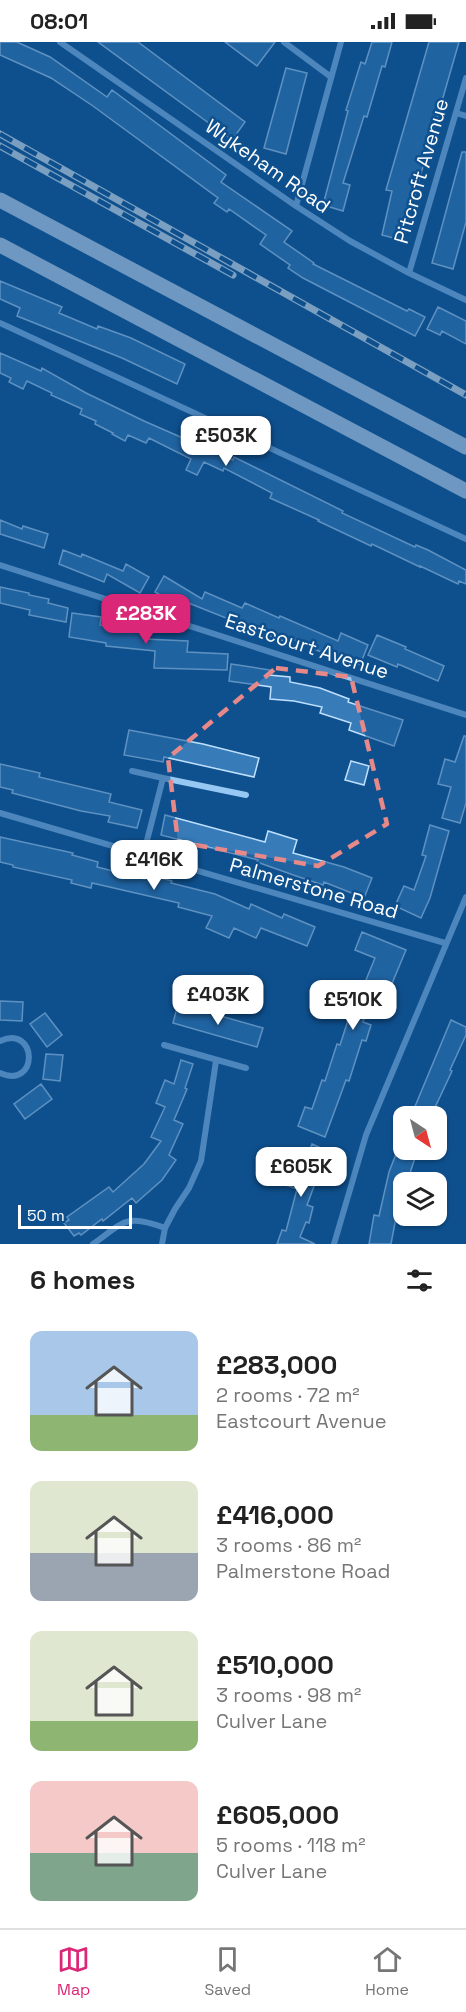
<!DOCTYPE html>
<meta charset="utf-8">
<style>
:root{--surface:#fff;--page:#f6f6f6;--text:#222;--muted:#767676;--line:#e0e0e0;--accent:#db2777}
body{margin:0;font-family:"Space Grotesk",sans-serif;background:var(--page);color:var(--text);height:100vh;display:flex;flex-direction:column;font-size:22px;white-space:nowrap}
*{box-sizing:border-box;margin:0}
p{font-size:20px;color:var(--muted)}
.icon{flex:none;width:33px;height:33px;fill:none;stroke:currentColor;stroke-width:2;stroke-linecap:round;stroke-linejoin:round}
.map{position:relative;height:1202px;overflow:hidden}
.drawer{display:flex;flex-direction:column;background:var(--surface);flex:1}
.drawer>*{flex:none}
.needle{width:39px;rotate:144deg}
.tools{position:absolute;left:393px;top:1064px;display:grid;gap:12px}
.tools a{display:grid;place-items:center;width:54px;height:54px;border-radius:12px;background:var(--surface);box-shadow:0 2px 4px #0004;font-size:30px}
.scale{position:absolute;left:18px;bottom:15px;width:114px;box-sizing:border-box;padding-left:6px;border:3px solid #fff;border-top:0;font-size:16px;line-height:21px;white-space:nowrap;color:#fff;-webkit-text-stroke:4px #0f518e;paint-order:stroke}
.price{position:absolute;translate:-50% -51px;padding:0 14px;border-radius:12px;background:#fff;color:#222;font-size:20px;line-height:39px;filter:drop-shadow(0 2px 3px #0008)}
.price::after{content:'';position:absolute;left:50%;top:36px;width:18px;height:14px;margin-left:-9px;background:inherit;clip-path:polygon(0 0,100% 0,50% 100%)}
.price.active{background:var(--accent);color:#fff}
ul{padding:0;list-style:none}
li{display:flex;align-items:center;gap:18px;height:150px;padding:0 30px}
li span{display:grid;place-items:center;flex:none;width:168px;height:120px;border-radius:12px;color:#555}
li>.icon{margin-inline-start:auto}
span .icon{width:72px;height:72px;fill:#fffc;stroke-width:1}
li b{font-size:26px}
h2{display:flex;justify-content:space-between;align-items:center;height:72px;padding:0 30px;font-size:26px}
.status{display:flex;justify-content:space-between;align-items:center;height:42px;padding:0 30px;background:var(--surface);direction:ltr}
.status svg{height:16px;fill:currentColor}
.dock{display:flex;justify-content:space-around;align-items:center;height:84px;border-top:2px solid var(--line);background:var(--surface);font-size:16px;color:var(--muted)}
.dock a{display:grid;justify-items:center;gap:3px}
.dock .active{color:var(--accent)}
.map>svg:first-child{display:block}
.building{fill:#377bb8;stroke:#bee0fe;stroke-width:1.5}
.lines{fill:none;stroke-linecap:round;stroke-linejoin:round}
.minor{stroke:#97c8f3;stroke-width:6}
.primary{stroke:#e3f0ff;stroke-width:15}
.rail-casing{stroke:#fff;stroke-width:7}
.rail{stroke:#0f518e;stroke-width:4.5;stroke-dasharray:14;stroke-linecap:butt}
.marked{fill:none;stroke:#e88989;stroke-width:4.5;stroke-dasharray:12 8;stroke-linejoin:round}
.labels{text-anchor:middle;stroke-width:5;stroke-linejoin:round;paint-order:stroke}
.street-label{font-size:20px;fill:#fff;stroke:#0f518e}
</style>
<div class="status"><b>08:01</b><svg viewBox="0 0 49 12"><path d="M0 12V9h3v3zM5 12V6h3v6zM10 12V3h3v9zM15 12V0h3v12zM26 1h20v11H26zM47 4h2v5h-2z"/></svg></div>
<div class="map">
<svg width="466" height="1202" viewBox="0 0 466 1202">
<rect width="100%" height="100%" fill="#0f518e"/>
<path class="building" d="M 0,0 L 17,0 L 50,15 L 107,55 L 112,48 L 226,133 L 221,140 L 292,189 L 284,200 L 314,221 L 313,222 L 407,269 L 409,267 L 425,275 L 415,294 L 303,236 L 288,226 L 290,223 L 260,202 L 266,193 L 229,167 L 227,170 L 214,161 L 218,156 L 93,64 L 51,36 L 0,13 Z
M 98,0 L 138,0 L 245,80 L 232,98 Z
M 225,0 L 275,0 L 257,24 Z
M 372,0 L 392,0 L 385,25 L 382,24 L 367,75 L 364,74 L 343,141 L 350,143 L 343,169 L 323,163 L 348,69 L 346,68 L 361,20 L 365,22 Z
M 429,0 L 459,0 L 414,156 L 411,155 L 401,198 L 382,193 L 392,149 L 386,148 Z
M 286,26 L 307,31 L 286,112 L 264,106 Z
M 462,110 L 466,110 L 466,180 L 453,227 L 432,221 Z
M 0,239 L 62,265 L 59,271 L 97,287 L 98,284 L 131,296 L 185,322 L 177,342 L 122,316 L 17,274 L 20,266 L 0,257 Z
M 438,265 L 466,279 L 466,302 L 442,289 L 440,293 L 427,287 Z
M 0,311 L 41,329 L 42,326 L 86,351 L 144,379 L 233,418 L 234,415 L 343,469 L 342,471 L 415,505 L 416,503 L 428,508 L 466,528 L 466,542 L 459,539 L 458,542 L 420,524 L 420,525 L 372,502 L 371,504 L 318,479 L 319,478 L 270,456 L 272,451 L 224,426 L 223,429 L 204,420 L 197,433 L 186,428 L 191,417 L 149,396 L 146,401 L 128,393 L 125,399 L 112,392 L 113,391 L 95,382 L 96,379 L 80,372 L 82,367 L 51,353 L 52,351 L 27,339 L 23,347 L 9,340 L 11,336 L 0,331 Z
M 0,478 L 22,487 L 23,484 L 48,492 L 44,506 L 0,492 Z
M 63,508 L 81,515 L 82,512 L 123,529 L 126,522 L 149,535 L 140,551 L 107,532 L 104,540 L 59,522 Z
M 164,534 L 202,557 L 205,550 L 242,566 L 245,561 L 279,576 L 280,574 L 338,599 L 341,591 L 368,603 L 360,623 L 323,607 L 321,610 L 288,595 L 286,600 L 186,560 L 183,566 L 155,550 Z
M 0,545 L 29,551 L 29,553 L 49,557 L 48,561 L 68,566 L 66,580 L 29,573 L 30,568 L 0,561 Z
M 72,571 L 101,575 L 100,583 L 146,588 L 145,597 L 188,599 L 187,610 L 228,612 L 227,628 L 154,626 L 155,609 L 106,604 L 106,601 L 69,595 Z
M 377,593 L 406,605 L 405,607 L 444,624 L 438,639 L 398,622 L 397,625 L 368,613 Z
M 231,622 L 270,628 L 269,633 L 290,635 L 290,640 L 320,646 L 349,657 L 348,660 L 403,678 L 394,704 L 349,688 L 351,681 L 320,671 L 322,665 L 294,659 L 270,657 L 271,645 L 229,639 Z
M 129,688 L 203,702 L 259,716 L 254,735 L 164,715 L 163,720 L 124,713 Z
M 464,694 L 466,694 L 466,761 L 460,781 L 442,776 L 451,745 L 438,742 L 445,717 L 455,720 Z
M 351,719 L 369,724 L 364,743 L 345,738 Z
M 0,722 L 40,731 L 39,735 L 111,752 L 109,760 L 142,768 L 137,786 L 108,780 L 110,774 L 81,769 L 12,751 L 13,748 L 0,745 Z
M 165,773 L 265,800 L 268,789 L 297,798 L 293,811 L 344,825 L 372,836 L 364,856 L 324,840 L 323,843 L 299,835 L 257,820 L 258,818 L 161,793 Z
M 430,783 L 449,789 L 430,856 L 421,876 L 395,864 L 404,844 L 414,848 L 426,814 L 422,813 Z
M 0,795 L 73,811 L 72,813 L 98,820 L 97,825 L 145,837 L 146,832 L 172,839 L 171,841 L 215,852 L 249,867 L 251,862 L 282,876 L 284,872 L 315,885 L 307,904 L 261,886 L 256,896 L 234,886 L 229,896 L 206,886 L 212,874 L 178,865 L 179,861 L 92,841 L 91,846 L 71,841 L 72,838 L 13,825 L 13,823 L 0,820 Z
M 362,890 L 406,908 L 388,951 L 375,946 L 363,980 L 371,983 L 366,999 L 362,998 L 349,1039 L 346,1038 L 325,1095 L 298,1084 L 305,1065 L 312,1067 L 322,1038 L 325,1039 L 337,1002 L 340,1003 L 351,969 L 344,966 L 351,946 L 361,950 L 375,916 L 355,908 Z
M 0,959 L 23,960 L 22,979 L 0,978 Z
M 178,962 L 263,986 L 257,1005 L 173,981 Z
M 45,971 L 62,993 L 47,1005 L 30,982 Z
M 451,978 L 466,985 L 466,993 L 450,1028 L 452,1029 L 431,1074 L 411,1074 Z
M 46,1012 L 63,1013 L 60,1039 L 43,1037 Z
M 181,1018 L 193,1022 L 185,1046 L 187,1047 L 174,1078 L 183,1082 L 169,1113 L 176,1118 L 162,1138 L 136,1161 L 132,1156 L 103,1179 L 102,1177 L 81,1193 L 79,1191 L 74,1194 L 64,1181 L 69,1178 L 67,1175 L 109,1145 L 113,1150 L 144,1122 L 161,1099 L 151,1095 L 165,1065 L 156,1061 L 165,1038 L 174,1042 Z
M 41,1042 L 52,1057 L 25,1077 L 14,1062 Z
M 312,1102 L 323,1107 L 314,1129 L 319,1131 L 307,1163 L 313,1165 L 309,1181 L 306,1180 L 300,1195 L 315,1202 L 277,1202 L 282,1188 L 286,1189 L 297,1147 L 286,1143 L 294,1121 L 303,1125 Z
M 398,1107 L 418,1107 L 407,1140 L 404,1140 L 404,1155 L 400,1171 L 397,1170 L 391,1202 L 369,1202 L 374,1173 L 379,1174 L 389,1130 Z"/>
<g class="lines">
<path class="minor" d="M 60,0 L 296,164 L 350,199 L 409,231 L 466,258
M 284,0 L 331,35
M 456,71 L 466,74
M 296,164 L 341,0
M 409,231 L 466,36
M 0,281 L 466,497
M 0,523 L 466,673
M 132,729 L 163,736
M 0,771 L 445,901
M 143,814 L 163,736 L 246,753
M 0,999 C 38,982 39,1048 0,1031
M 164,1003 L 246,1026
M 93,1202 C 124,1180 126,1171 165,1186
M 162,1202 L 165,1186 L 175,1167 L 189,1146 L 201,1119 L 216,1019
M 334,1202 L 366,1093 L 466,855"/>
<path class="primary" d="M 0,158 L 466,405
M 0,203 L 466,449"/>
<g class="rail-casing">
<path id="rail" d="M 0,92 L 466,353
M 0,104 L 233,233"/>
</g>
<use href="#rail" class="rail"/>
</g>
<path d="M0 0H466V1202H0ZM 276,626 L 351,635 L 387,782 L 318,824 L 178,800 L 168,716 Z" fill="#0f518e" fill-opacity=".55" fill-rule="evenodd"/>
<path class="marked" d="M 276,626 L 351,635 L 387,782 L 318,824 L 178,800 L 168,716 Z"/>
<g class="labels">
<g class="street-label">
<text transform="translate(268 124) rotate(35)" y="7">Wykeham Road</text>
<text transform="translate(421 129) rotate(-74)" y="7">Pitcroft Avenue</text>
<text transform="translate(307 604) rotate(18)" y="7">Eastcourt Avenue</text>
<text transform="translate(314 846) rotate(16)" y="7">Palmerstone Road</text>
</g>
</g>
</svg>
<div class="tools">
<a><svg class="needle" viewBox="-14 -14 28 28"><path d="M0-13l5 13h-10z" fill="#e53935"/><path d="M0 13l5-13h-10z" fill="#767676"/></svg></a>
<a><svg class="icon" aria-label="layers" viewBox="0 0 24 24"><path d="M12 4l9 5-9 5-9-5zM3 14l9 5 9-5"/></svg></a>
</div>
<div class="scale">50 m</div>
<b class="price" style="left:226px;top:425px">£503K</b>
<b class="price active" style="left:146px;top:603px">£283K</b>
<b class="price" style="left:154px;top:849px">£416K</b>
<b class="price" style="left:218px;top:984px">£403K</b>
<b class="price" style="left:353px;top:989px">£510K</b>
<b class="price" style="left:301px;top:1156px">£605K</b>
</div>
<section class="drawer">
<h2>6 homes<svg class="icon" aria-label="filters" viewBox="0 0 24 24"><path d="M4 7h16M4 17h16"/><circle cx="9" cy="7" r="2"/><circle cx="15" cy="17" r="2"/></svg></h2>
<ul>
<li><span style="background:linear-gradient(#a9c7e8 70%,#8fb573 0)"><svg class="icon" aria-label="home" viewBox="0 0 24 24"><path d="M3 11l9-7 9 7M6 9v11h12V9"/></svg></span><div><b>£283,000</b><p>2 rooms · 72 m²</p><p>Eastcourt Avenue</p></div></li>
<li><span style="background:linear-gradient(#dfe7d0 60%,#9aa5b1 0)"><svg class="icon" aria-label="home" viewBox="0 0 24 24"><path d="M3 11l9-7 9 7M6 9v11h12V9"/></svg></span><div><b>£416,000</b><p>3 rooms · 86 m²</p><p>Palmerstone Road</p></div></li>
<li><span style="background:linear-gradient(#dfe7d0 75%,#8fb573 0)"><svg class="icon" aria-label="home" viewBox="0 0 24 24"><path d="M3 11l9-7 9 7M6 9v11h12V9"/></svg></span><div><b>£510,000</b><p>3 rooms · 98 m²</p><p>Culver Lane</p></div></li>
<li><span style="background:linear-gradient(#f6c9c9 60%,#7fa58c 0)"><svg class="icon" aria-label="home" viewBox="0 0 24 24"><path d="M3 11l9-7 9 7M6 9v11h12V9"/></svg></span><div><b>£605,000</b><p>5 rooms · 118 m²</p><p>Culver Lane</p></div></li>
</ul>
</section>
<nav class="dock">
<a class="active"><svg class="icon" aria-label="map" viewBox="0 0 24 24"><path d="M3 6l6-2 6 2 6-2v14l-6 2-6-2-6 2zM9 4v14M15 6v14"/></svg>Map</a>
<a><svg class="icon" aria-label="saved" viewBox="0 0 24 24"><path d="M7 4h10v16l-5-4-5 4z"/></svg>Saved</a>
<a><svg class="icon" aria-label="home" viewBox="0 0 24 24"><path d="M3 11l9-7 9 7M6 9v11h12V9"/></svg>Home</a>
</nav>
